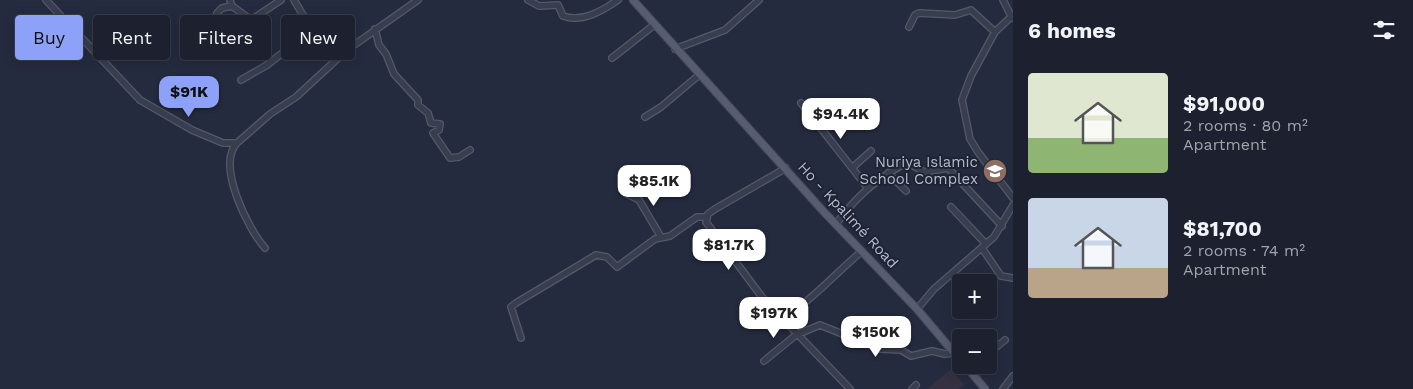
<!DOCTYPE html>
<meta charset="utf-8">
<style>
:root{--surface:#1c202f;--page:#292d3b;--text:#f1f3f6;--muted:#a0a3aa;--line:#3a3e4b;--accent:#8da1f8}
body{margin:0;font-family:"Work Sans",sans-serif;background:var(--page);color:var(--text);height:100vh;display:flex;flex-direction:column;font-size:19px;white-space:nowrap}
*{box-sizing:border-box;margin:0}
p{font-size:16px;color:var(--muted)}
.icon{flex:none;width:28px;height:28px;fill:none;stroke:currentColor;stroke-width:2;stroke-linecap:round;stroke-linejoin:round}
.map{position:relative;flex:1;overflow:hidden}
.panel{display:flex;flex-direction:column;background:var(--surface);width:400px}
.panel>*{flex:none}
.guide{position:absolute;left:15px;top:15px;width:475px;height:45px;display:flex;gap:10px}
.controls{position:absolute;left:952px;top:274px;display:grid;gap:10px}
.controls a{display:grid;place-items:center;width:45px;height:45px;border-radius:5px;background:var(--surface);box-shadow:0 2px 12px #0003,0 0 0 1px var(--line);font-size:25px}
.price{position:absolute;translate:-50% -42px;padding:0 11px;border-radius:10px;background:#fff;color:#222;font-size:16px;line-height:32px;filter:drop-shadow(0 1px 2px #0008)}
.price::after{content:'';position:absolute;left:50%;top:30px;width:15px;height:11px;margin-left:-8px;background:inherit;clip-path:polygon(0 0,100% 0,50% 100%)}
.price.selected{background:var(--accent);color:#111}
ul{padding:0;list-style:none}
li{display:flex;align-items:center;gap:15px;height:125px;padding:0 15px}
li span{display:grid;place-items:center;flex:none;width:140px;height:100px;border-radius:5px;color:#555}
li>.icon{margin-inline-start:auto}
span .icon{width:60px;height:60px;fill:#fffc;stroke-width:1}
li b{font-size:21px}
h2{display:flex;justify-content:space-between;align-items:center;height:60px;padding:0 15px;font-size:21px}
.chip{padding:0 18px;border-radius:5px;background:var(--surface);box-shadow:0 2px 12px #0003,0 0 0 1px var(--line);font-size:18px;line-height:45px}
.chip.selected{background:var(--accent);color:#111}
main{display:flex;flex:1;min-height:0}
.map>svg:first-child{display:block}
.medical{fill:#363140}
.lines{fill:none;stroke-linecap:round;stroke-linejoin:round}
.minor-casing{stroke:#54596a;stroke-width:8}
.major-casing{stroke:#434758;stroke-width:9}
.minor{stroke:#393e4f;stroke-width:5.5}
.major{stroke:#575d6f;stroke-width:7}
.labels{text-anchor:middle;stroke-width:4;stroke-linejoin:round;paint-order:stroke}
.poi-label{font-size:15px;fill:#b6b9ca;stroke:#1e2334;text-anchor:end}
.street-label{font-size:15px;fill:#b6b9ca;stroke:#1e2334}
</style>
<main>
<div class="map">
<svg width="1013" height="389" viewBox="0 0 1013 389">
<rect width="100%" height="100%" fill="#252b3f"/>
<path class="medical" d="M 951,369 L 964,385 L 958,389 L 927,389 Z"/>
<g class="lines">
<g class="minor-casing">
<path id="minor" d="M 46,0 L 140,100 L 192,130 L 223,143 L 237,143 L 270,114 L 296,97 L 347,50
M 230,0 L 232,6 L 251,20
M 294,0 L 310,27 L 334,54 L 347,50 L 418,0
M 528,0 L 539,6 L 558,5 L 563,16 C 582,23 602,11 618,0
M 1003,0 L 1012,18
M 217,13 L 222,8 L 232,6
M 1011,17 L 995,32 L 971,76 L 962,100 L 970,139 L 978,152 L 1013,198
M 909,27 L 915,15 L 919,13 L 955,15 L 971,10 L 995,32
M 375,29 L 379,45 L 386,54 L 394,74 L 418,100 L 418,105 L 428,113 L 431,123 L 440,124 L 439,130 L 433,133 L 450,158 L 459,157 L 470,150
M 233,37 L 251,20 L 281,0
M 675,49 L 725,30 L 759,0
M 612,58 L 654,25
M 241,80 L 267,65 L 312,30
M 801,103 L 867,187
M 645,117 L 661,107 L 699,75
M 237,143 C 216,165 248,229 265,248
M 786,168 L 715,209 L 708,214 L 706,222 L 762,297 L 850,389
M 852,168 L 871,151
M 888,173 L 906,191
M 627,194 L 639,200 L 661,237
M 951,207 L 986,244
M 836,224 C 856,197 873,182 902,165 L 910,164 L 924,172 L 948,168 L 1002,226
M 982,248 L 1001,276 L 1013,278
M 917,309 L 934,289 L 994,237 L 1013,205
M 781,320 C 811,301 835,274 862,251
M 521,338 L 511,307 L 516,303 L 596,255 L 607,257 L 617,267 L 655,239 L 670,236 L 697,217 L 706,217
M 989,353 L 1005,340
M 764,361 L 796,335 L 820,325 L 880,349 L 901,350 L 911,356 L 932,351 L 945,354 L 954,353
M 912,389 L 916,385
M 1003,389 L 1013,376"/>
</g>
<g class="major-casing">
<path id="major" d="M 633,0 L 824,212 L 917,309 L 961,361
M 965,365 L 985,389"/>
</g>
<use href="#minor" class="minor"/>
<use href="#major" class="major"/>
</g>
<defs>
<g id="school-disc" transform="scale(1.25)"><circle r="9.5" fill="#8d6e63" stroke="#1e2334"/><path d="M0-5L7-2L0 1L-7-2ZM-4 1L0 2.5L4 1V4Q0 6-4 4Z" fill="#fff"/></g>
</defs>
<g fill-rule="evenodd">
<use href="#school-disc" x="995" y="171"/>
</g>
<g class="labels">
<g class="poi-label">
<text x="978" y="167">Nuriya Islamic<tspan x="978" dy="17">School Complex</tspan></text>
</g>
<g class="street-label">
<text transform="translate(848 215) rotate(47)" y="5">Ho - Kpalimé Road</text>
</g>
</g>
</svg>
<div class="controls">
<a>+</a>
<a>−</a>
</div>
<b class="price selected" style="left:189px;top:118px">$91K</b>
<b class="price" style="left:841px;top:140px">$94.4K</b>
<b class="price" style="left:654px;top:207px">$85.1K</b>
<b class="price" style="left:729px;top:271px">$81.7K</b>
<b class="price" style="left:774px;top:339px">$197K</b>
<b class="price" style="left:876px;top:358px">$150K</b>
<div class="guide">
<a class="chip selected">Buy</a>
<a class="chip">Rent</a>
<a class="chip">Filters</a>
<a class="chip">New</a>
</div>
</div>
<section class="panel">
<h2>6 homes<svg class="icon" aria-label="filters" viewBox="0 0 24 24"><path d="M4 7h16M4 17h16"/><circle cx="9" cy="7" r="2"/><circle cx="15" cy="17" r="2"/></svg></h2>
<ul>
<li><span style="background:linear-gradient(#dfe7d0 65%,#8fb573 0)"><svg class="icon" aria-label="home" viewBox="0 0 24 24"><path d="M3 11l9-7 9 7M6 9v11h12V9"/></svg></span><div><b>$91,000</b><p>2 rooms · 80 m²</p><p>Apartment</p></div></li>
<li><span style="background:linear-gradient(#c9d6e8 70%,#b9a48a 0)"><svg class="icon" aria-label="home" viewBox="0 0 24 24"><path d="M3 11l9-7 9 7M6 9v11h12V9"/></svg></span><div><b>$81,700</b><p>2 rooms · 74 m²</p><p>Apartment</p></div></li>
</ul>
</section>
</main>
